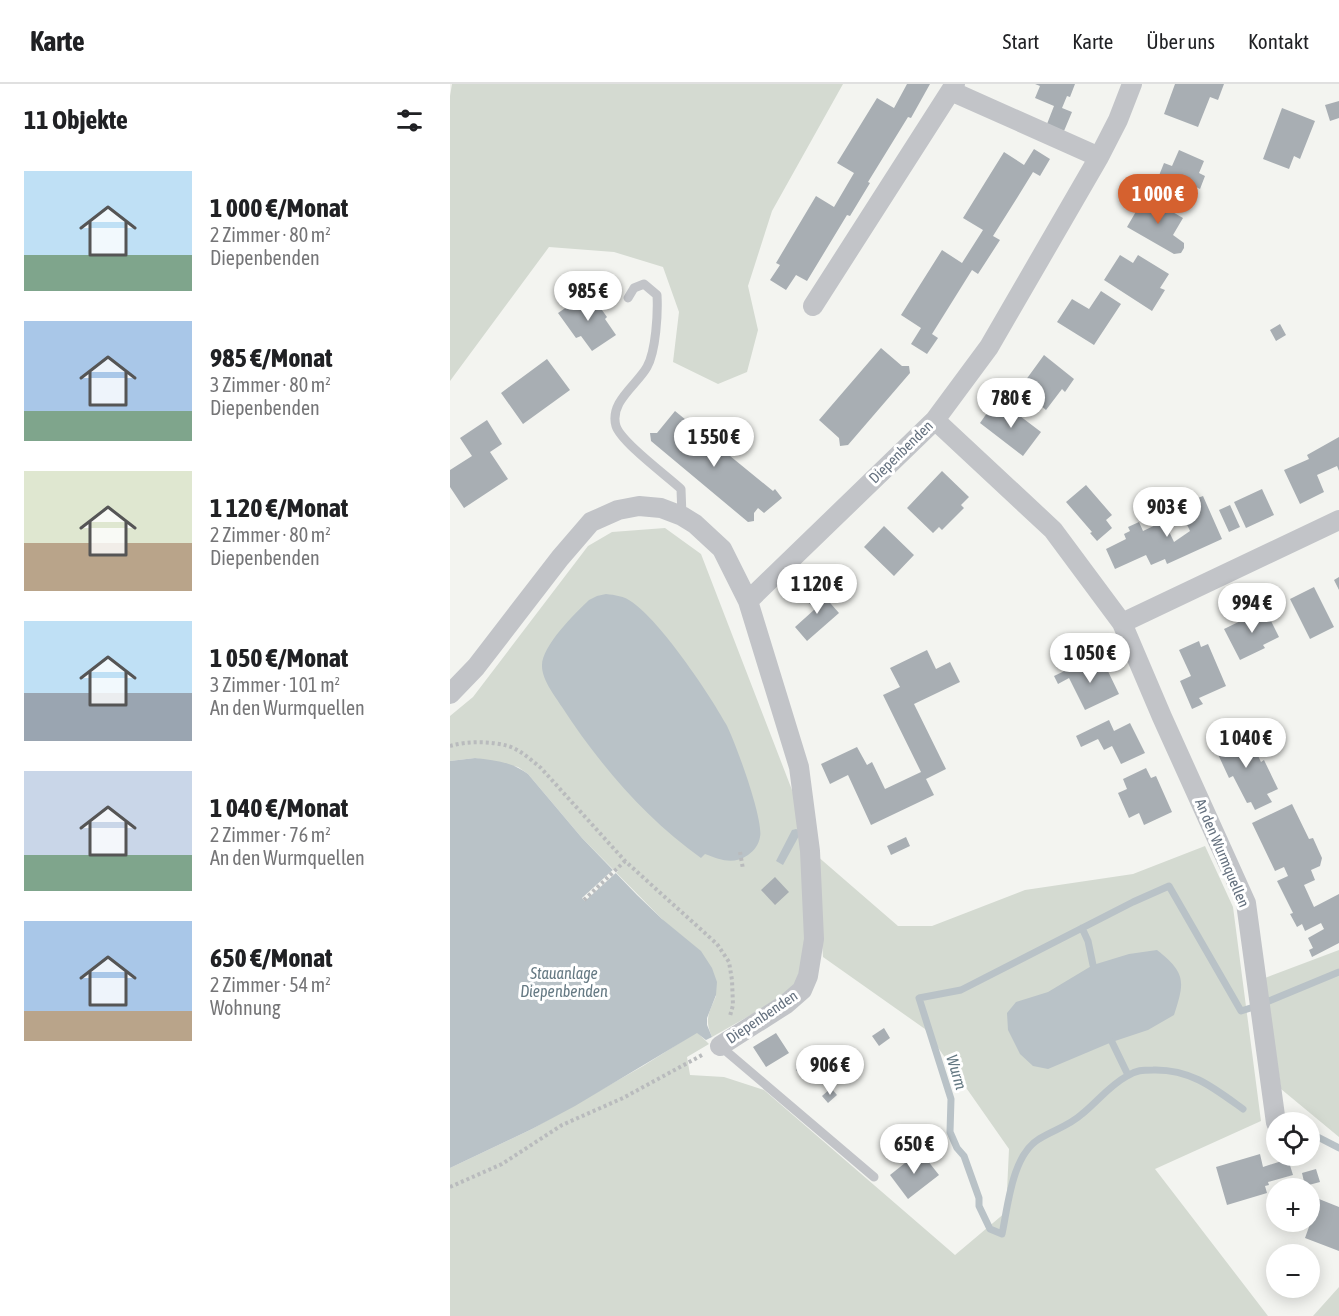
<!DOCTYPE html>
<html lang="de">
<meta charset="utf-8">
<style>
:root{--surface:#fff;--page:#f6f6f6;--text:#202124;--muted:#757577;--line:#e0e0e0;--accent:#d5612f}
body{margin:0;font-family:"Asap Condensed",sans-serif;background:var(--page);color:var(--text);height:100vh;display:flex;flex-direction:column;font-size:22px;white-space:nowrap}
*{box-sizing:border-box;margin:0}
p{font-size:20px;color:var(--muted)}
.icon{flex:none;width:33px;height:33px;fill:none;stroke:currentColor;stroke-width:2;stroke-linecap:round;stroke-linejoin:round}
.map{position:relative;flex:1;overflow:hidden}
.sheet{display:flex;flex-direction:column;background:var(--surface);width:450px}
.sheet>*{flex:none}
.controls{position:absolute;left:816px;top:1028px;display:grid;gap:12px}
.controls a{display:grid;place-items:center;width:54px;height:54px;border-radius:50%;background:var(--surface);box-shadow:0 3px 15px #0003;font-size:30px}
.price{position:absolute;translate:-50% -51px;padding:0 14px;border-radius:21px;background:#fff;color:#222;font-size:20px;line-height:39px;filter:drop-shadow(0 2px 3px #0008)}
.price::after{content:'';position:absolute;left:50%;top:36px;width:18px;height:14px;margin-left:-9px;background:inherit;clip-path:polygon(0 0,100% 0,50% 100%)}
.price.selected{background:var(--accent);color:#fff}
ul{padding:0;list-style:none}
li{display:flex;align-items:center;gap:18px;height:150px;padding:0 24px}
li span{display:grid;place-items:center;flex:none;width:168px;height:120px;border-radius:0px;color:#555}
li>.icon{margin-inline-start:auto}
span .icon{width:72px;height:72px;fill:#fffc;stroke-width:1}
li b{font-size:26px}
h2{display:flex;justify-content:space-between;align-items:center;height:72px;padding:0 24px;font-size:26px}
header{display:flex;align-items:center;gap:36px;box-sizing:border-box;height:84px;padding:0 30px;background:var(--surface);border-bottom:2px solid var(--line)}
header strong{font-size:28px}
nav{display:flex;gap:33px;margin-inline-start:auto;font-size:21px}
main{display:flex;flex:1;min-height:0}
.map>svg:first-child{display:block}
.green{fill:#d4dad1}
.water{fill:#b9c2c7}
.pier{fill:#f3f4f0}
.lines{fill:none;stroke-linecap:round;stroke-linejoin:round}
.stream{stroke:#b9c2c7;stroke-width:7}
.building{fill:#a8aeb3}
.path{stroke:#b9bbbd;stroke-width:4;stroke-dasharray:3 3;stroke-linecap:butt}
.service{stroke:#c2c4c8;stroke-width:9}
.minor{stroke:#c2c4c8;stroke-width:20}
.labels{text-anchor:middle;stroke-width:6;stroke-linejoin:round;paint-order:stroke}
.street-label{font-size:15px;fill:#65717f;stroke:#fff}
.water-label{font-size:16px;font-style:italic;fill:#657983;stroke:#fff}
</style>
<header>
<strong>Karte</strong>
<nav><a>Start</a><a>Karte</a><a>Über uns</a><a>Kontakt</a></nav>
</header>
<main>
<section class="sheet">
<h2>11 Objekte<svg class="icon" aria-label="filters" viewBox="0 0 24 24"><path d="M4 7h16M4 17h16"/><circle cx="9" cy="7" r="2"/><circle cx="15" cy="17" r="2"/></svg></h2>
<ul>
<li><span style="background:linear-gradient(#bfe0f5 70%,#7fa58c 0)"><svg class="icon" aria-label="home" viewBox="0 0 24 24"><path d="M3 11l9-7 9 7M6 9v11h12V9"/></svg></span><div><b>1 000 €/Monat</b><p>2 Zimmer · 80 m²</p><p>Diepenbenden</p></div></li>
<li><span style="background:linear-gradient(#a9c7e8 75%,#7fa58c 0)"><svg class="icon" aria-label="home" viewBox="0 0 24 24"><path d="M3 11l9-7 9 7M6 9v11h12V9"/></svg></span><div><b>985 €/Monat</b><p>3 Zimmer · 80 m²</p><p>Diepenbenden</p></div></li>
<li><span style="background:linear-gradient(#dfe7d0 60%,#b9a48a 0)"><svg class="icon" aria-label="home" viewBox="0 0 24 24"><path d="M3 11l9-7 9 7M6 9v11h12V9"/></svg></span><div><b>1 120 €/Monat</b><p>2 Zimmer · 80 m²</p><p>Diepenbenden</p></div></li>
<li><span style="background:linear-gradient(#bfe0f5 60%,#9aa5b1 0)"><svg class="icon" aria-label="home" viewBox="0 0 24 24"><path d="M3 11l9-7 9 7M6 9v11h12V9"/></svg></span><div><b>1 050 €/Monat</b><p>3 Zimmer · 101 m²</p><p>An den Wurmquellen</p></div></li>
<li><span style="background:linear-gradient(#c9d6e8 70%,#7fa58c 0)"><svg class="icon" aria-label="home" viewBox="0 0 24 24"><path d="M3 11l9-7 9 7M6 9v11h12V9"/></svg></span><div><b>1 040 €/Monat</b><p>2 Zimmer · 76 m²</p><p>An den Wurmquellen</p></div></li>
<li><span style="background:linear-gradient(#a9c7e8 75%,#b9a48a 0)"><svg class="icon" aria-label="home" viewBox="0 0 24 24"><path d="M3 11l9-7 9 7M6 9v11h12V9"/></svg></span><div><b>650 €/Monat</b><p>2 Zimmer · 54 m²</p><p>Wohnung</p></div></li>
</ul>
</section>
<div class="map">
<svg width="889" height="1232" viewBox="0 0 889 1232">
<rect width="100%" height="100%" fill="#f3f4f0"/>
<path class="green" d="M 2,0 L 393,0 L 322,127 L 298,202 L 308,246 L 297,288 L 268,300 L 223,278 L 229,228 L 213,183 L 164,168 L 99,163 L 0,297 L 0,12 Z
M 215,444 L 251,470 L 347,719 L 356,829 L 353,878 L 344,902 L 320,920 L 262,953 C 254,935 259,929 266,912 L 212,835 L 132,754 L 78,690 L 68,683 L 25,674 L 0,677 L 0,632 L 23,613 L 138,462 L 162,448 Z
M 755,762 L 783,823 L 811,1037 L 705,1085 L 818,1232 L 0,1232 L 0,1084 L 82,1045 L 193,982 L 247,948 L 259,960 L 237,973 L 240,991 L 274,993 L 314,1006 L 505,1171 L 556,1128 L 559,1065 L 475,945 L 373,873 L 366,771 L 448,842 L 482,842 L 575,806 L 683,790 Z
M 889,866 L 889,1053 L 831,1005 L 815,894 Z
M 889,1203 L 889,1232 L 863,1232 Z"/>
<path class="water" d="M 156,510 C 165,511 174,512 182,518 C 210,537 259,609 276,640 C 285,657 314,736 310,753 C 309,760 304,767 298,771 C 283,781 271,776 255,770 L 251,774 C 196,735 149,680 112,623 C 105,612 92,596 92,582 C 91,563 125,529 139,516 L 147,512 Z
M 25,674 C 44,676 62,678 78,690 L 132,754 L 187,811 L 212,835 L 251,867 L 262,884 L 267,898 L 266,911 L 257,934 L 257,941 L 262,953 L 256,956 L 247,949 L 125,1022 L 82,1045 L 0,1084 L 0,677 Z
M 346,745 L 349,746 L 350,750 L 333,781 L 326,777 L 342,746 Z
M 707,866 C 736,889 735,897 724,931 L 698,946 L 662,958 L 598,985 L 583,982 L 570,970 L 558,946 L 557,929 L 566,918 L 598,908 L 643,881 L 679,870 Z"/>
<path class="pier" d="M 165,784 L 168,787 L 135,817 L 132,814 Z"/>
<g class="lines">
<path class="stream" d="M 632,844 L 638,857 L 643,881
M 819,917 L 889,888
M 662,958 L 678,991
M 793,1025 C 764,1004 741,985 703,986 C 693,986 686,986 677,992 C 659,1002 648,1017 632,1030 C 619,1042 603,1046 589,1055 C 562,1071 558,1122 552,1150 L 540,1145 L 529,1122 L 529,1114 L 514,1072 L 507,1064 L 500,1048 L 501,1015 L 469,914 L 511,906 L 683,818 L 719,802 L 791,927 L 807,922
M 860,1049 L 889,1064"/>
</g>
<path class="building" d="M 457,0 L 480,0 L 461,34 L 458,33 L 418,98 L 420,99 L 400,132 L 397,131 L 357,197 L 346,191 L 336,206 L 320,196 L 330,181 L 326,179 L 366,112 L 384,123 L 404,89 L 387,79 L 427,14 L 444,24 Z
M 585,0 L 625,0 L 620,13 L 617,12 L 612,24 L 622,28 L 614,47 L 597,40 L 604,22 L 585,14 L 590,2 Z
M 725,0 L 774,0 L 768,16 L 760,13 L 748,43 L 714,30 Z
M 889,17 L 889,34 L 880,37 L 875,21 Z
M 832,24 L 865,37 L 850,75 L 844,72 L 839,85 L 813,75 Z
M 584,65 L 600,75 L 590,92 L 583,88 L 567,114 L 543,152 L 550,156 L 528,190 L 522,186 L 482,250 L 488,254 L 477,270 L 461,260 L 471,244 L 451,231 L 492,166 L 512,179 L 533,146 L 513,134 L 554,68 L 574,81 Z
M 729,66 L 754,77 L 749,89 L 755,92 L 750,105 L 742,101 L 738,110 L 712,99 L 713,96 L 708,94 L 714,79 L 722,82 Z
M 695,112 L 733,134 L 723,151 L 734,159 L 734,164 L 731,169 L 724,170 L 677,143 Z
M 670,171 L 683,179 L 688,171 L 719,190 L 710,204 L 715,206 L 702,227 L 654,196 Z
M 651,207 L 671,220 L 644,261 L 607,238 L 622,215 L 639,225 Z
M 139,208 L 157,233 L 155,235 L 166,251 L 142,267 L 131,252 L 126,254 L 108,229 Z
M 830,240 L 836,251 L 826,257 L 820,246 Z
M 431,264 L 452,282 L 459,282 L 460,289 L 398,361 L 390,362 L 389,354 L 369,336 Z
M 594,271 L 624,295 L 615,308 L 612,305 L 596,326 L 583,315 L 576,324 L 553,307 L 560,297 L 570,304 Z
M 97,275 L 120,306 L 73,340 L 51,309 Z
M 544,319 L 563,333 L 566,329 L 591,348 L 573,372 L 530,339 Z
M 225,327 L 323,407 L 325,405 L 332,414 L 314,429 L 308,424 L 304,429 L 304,437 L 298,438 L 201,357 L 200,349 L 207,349 Z
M 37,336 L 52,360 L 40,368 L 58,395 L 14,424 L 0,403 L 0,386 L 22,372 L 10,354 Z
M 889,353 L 889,387 L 887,382 L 867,391 L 874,408 L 850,420 L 834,386 L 859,375 L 857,371 Z
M 492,387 L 519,413 L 511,421 L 514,424 L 492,446 L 489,443 L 483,449 L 457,424 Z
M 636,401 L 662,431 L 656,436 L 662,444 L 647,457 L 640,449 L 642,448 L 616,418 Z
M 812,405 L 824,431 L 796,444 L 784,418 Z
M 753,412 L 772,455 L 717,480 L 715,475 L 701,481 L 696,471 L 665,485 L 656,465 L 676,455 L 674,450 L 680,447 L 678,443 L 689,438 L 693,447 L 714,437 L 724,458 L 740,447 L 730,426 L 742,420 L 740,417 Z
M 780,421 L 790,443 L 779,448 L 769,426 Z
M 434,442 L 464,471 L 444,492 L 414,463 Z
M 889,493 L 889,506 L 884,496 Z
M 366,503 L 389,529 L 357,557 L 345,543 L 365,525 L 354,514 Z
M 864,503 L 884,543 L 860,555 L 840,515 Z
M 815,525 L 829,553 L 813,561 L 815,564 L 790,576 L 774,545 Z
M 749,557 L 751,563 L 758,560 L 776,602 L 749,614 L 753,620 L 742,625 L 730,597 L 741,592 L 729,566 Z
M 477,566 L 486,585 L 500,578 L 510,598 L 464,620 L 496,685 L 476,695 L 484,711 L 421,741 L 398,691 L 380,700 L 371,680 L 407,663 L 417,681 L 422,678 L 435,705 L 471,688 L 433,611 L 450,603 L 440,584 Z
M 653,577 L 669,610 L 635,626 L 619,594 L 608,600 L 604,592 L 629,580 L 633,587 Z
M 659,636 L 664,647 L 680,639 L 695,669 L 671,680 L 662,662 L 654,666 L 648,655 L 631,663 L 626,652 Z
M 786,646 L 790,654 L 798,651 L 811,678 L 814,676 L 828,705 L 817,710 L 822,718 L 805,726 L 801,718 L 797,719 L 783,692 L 779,694 L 766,666 L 771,664 L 766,655 Z
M 696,684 L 701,694 L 706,692 L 722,728 L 694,741 L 689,729 L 679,734 L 668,709 L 677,705 L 673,695 Z
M 842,720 L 859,755 L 863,754 L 872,774 L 870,782 L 861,786 L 865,796 L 854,801 L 864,823 L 889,810 L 889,859 L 862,873 L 859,866 L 863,864 L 858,854 L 874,845 L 871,839 L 855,847 L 852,840 L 847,843 L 840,830 L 843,829 L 827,797 L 838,792 L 834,783 L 825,787 L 802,739 Z
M 456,753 L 460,762 L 441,771 L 437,762 Z
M 325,793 L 339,808 L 325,821 L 311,806 Z
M 434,944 L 440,954 L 429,962 L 422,952 Z
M 326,949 L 339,969 L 316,983 L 303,963 Z
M 365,969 L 373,978 L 355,995 L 346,986 Z
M 381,1004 L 387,1011 L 378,1019 L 372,1012 Z
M 470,1067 L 489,1091 L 458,1115 L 440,1091 Z
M 810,1070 L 813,1083 L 838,1075 L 843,1091 L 818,1098 L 819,1101 L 815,1102 L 817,1109 L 777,1121 L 766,1083 Z
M 866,1085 L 870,1098 L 855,1102 L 852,1089 Z
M 869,1115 L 889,1123 L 889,1167 L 855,1154 Z"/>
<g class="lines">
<path class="path" d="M 0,662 C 17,657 41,657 58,662 C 71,666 81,676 91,684 L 175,777 L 267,860 L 279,878 L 282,896 L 283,921 L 280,932
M 290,768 L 293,785
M 134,816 L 175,777
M 0,1103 L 52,1080 L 112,1041 L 173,1014 L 254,970"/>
<path class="service" d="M 178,214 L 184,204 L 194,200 L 207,211 C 208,229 206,267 197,283 C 187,301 159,318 166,342 C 171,358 217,392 231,405 L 232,432
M 270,962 L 424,1093"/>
<path class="minor" d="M 501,7 L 649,73
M 363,222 L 505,0
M 485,336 L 603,446 L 672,539 L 712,633 L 796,819 L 826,1039
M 298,517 L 485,336 L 539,263 L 649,73 L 668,36 L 682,0
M 672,539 L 889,436
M 0,610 L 26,583 L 110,474 L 141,438 L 168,426 L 189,422 L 211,424 L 232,432 L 245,440 L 272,465 L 298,517 L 349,683 L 360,767 L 364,855 L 358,892 L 352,906 L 336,920 L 270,962"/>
</g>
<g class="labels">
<g class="street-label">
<text transform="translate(451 368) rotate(-44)" y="5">Diepenbenden</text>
<text transform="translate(772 769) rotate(67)" y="5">An den Wurmquellen</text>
<text transform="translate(312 933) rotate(-34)" y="5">Diepenbenden</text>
</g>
<g class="water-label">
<text x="114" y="895">Stauanlage<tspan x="114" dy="18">Diepenbenden</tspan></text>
<text transform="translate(507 988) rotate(73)" y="6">Wurm</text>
</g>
</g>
</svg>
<div class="controls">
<a><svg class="icon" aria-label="locate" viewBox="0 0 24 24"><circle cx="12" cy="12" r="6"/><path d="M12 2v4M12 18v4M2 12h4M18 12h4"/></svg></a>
<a>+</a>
<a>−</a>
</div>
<b class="price selected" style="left:708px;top:141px">1 000 €</b>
<b class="price" style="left:138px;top:238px">985 €</b>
<b class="price" style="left:561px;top:345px">780 €</b>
<b class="price" style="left:264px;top:384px">1 550 €</b>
<b class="price" style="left:717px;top:454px">903 €</b>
<b class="price" style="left:367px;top:531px">1 120 €</b>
<b class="price" style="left:802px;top:550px">994 €</b>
<b class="price" style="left:640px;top:600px">1 050 €</b>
<b class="price" style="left:796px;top:685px">1 040 €</b>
<b class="price" style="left:380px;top:1012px">906 €</b>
<b class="price" style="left:464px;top:1091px">650 €</b>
</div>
</main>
